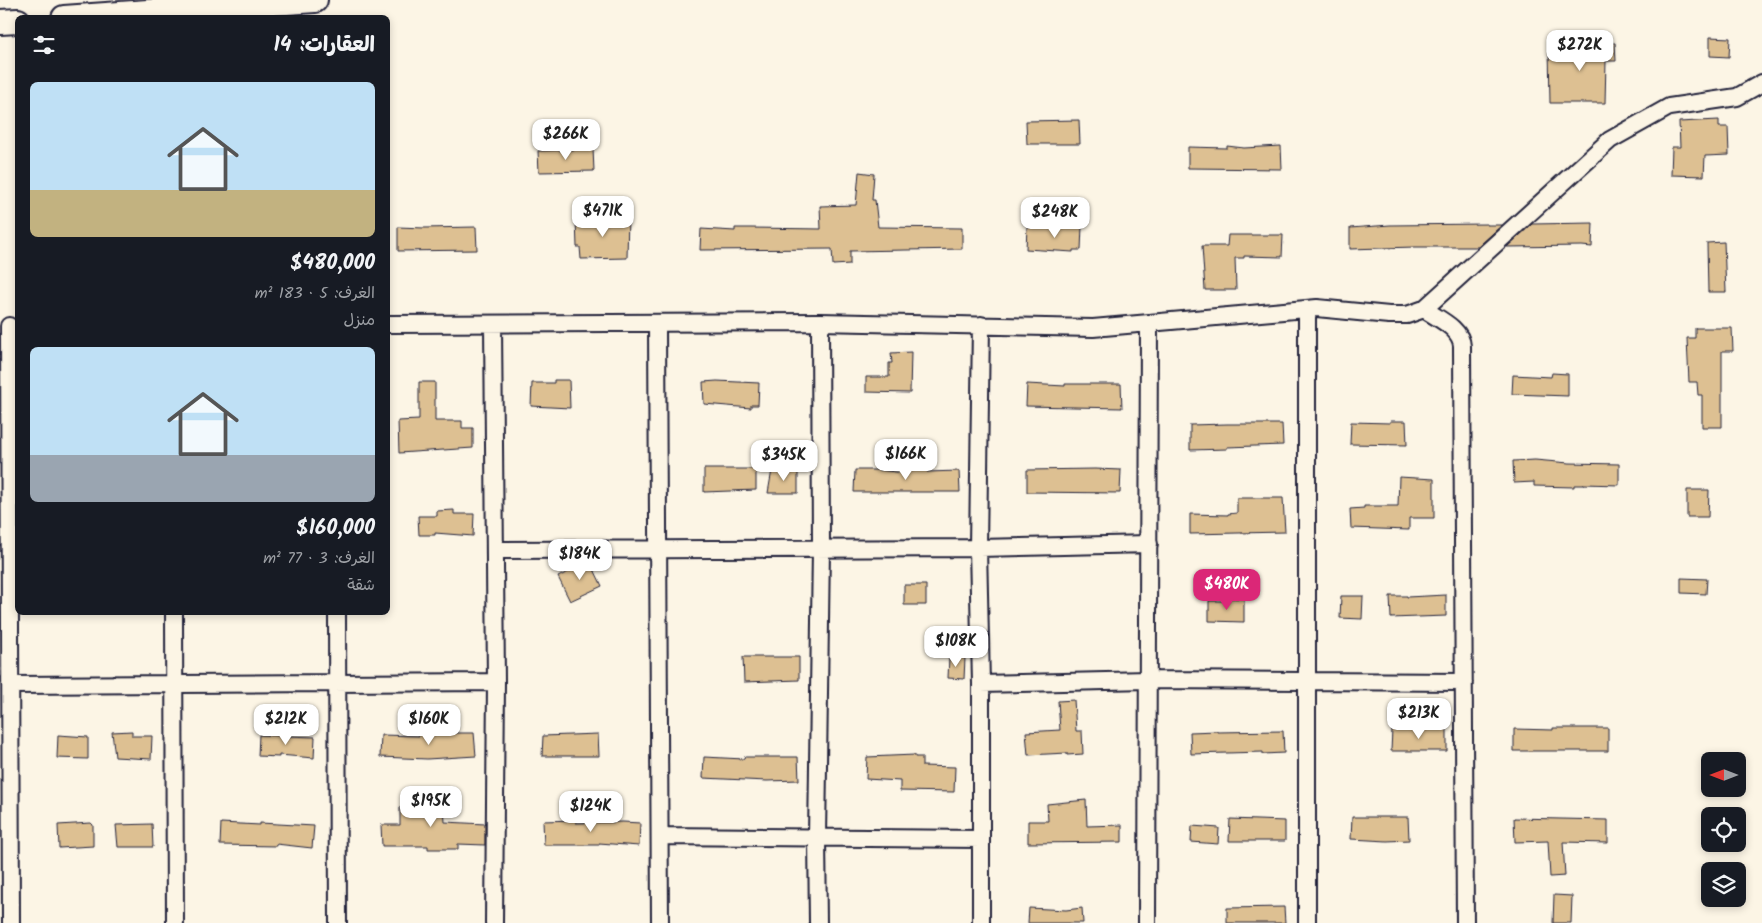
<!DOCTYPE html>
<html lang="ar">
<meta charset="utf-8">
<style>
:root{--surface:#171b24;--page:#20242c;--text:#f1f3f6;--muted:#9ea1a6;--accent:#db2777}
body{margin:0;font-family:Kalam,"Playpen Sans Arabic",sans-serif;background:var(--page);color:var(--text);direction:rtl;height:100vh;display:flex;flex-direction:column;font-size:19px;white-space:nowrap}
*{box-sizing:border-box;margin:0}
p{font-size:16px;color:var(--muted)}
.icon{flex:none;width:28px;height:28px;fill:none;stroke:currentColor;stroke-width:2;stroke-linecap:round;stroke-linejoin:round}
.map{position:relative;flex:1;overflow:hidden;direction:ltr}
.drawer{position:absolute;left:15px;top:15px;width:375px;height:600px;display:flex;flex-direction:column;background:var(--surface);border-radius:8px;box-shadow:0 2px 8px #0003;direction:rtl}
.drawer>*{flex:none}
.needle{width:32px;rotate:270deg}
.controls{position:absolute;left:1701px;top:752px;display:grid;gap:10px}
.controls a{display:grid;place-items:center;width:45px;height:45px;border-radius:8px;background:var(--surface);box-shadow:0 2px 8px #0003;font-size:25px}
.price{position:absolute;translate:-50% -42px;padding:0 11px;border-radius:10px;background:#fff;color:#222;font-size:16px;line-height:32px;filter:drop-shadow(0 1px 2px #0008)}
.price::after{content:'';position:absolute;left:50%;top:30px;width:15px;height:11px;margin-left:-8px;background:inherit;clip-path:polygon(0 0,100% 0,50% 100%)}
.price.current{background:var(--accent);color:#fff}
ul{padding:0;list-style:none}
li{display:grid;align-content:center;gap:10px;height:265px;padding:0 15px}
li span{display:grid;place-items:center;height:155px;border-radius:8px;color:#555}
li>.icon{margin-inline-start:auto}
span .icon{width:90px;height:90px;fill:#fffc;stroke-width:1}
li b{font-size:21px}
h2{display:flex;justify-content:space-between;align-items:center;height:60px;padding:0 15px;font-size:21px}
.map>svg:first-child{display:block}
.building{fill:#ddc092;stroke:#22223b}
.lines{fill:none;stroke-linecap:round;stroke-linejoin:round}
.minor-casing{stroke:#22223b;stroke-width:20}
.secondary-casing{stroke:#22223b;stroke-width:28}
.minor{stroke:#fcf5e5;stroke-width:16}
.secondary{stroke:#fcf5e5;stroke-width:24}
</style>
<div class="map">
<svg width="1762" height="923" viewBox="0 0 1762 923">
<rect width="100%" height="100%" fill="#fcf5e5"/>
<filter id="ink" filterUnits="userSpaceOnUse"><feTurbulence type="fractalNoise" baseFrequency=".02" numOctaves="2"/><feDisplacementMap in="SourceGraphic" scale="10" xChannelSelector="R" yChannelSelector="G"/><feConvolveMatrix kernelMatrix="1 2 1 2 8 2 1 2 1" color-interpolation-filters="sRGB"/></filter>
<g filter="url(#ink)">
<path class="building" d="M 1710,37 L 1730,38 L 1729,57 L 1710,56 Z
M 1615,43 L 1616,61 L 1606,61 L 1605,103 L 1550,103 L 1549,48 L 1560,48 L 1560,44 Z
M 1079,120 L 1080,144 L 1027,144 L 1026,121 Z
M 1719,120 L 1719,127 L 1728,127 L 1729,155 L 1705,156 L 1704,176 L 1671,175 L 1672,147 L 1680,147 L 1679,122 Z
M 1227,146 L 1244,148 L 1281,146 L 1282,169 L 1188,168 L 1188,147 L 1227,148 Z
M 593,149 L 594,171 L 539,172 L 538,151 Z
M 859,172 L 874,174 L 872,200 L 875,200 L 878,227 L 962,228 L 962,249 L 850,251 L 850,264 L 833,265 L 832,249 L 700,250 L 701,229 L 735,231 L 735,228 L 751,228 L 821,229 L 820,206 L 856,205 Z
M 628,216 L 627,258 L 581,259 L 580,247 L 577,247 L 576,219 Z
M 1593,223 L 1592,247 L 1582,246 L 1507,247 L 1532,224 Z
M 1487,224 L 1487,225 L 1502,225 L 1478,247 L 1414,247 L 1350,249 L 1350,228 L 1390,225 Z
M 1065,226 L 1082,226 L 1081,250 L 1073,250 L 1073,252 L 1026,249 L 1027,227 L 1065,228 Z
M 398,227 L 424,228 L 476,227 L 477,250 L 398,251 Z
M 1228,235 L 1283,235 L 1282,257 L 1244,256 L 1244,258 L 1235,258 L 1236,290 L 1205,290 L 1202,246 L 1227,246 Z
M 1724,242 L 1726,292 L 1708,292 L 1707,243 Z
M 1695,328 L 1732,328 L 1733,351 L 1722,351 L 1722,427 L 1702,427 L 1702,395 L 1698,395 L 1697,382 L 1689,382 L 1687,338 L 1695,338 Z
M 911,352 L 910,393 L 866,392 L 866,377 L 889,377 L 889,363 L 892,363 L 891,353 Z
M 1552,373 L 1568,374 L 1568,396 L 1512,394 L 1513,375 L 1551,377 Z
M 554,380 L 569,380 L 570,408 L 531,406 L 532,383 L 554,383 Z
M 717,381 L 759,383 L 758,405 L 751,405 L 751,408 L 704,404 L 703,382 Z
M 419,382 L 435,382 L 435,421 L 462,421 L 462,428 L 473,428 L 473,448 L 399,453 L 398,421 L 419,420 Z
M 1027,384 L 1065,386 L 1065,384 L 1121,384 L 1122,408 L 1026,406 Z
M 1390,421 L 1406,421 L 1407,445 L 1350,444 L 1351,422 L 1390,423 Z
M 1227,424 L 1282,424 L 1283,445 L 1227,447 L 1227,449 L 1190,450 L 1190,425 Z
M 1535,460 L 1569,463 L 1619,464 L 1619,485 L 1584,484 L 1584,485 L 1574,485 L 1574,487 L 1534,486 L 1534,482 L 1514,483 L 1513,461 Z
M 704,469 L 756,469 L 756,490 L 704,492 Z
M 1095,469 L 1121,470 L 1120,493 L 1027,492 L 1027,470 Z
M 772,470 L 798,471 L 798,493 L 768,493 Z
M 855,470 L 879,470 L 904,473 L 904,471 L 927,470 L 927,472 L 959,471 L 960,492 L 854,492 Z
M 1399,477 L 1434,479 L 1434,518 L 1409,518 L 1409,530 L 1351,528 L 1350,509 L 1364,508 L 1364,506 L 1398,506 Z
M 1687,490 L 1709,490 L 1708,517 L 1687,517 Z
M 1237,498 L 1283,498 L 1285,532 L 1190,534 L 1190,514 L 1228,515 L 1228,514 L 1237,513 Z
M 454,510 L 454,514 L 474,514 L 473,536 L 435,533 L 435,535 L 419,535 L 418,516 L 437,516 L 437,511 Z
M 590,561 L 602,586 L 570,601 L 558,577 Z
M 1681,578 L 1707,579 L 1706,594 L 1681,593 Z
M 904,585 L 926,585 L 926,605 L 904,605 Z
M 1446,595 L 1446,616 L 1391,618 L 1390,596 L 1407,596 L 1407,597 Z
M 1341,596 L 1363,596 L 1362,619 L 1340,618 Z
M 1229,598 L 1244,599 L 1244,622 L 1209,621 L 1209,601 L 1229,601 Z
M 743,657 L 799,657 L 799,680 L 744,682 Z
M 949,657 L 965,658 L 964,679 L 948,678 Z
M 1074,700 L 1076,731 L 1082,731 L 1083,754 L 1067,755 L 1067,753 L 1028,755 L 1026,732 L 1060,730 L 1058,701 Z
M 1553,728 L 1608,728 L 1608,751 L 1514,751 L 1514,729 L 1553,730 Z
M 1447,729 L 1447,751 L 1391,751 L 1392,730 Z
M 132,731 L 132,736 L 152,736 L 151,759 L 115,757 L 112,732 Z
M 1217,731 L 1217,732 L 1283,731 L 1284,753 L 1263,754 L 1263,752 L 1191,754 L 1190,732 Z
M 453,733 L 474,733 L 476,756 L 427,759 L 380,757 L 381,735 L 419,736 L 419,734 Z
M 598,734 L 599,756 L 542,756 L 543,736 Z
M 58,735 L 88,737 L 88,759 L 57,758 Z
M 259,735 L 315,737 L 314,758 L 279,755 L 279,757 L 258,756 Z
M 915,755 L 915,757 L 922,757 L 922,766 L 955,767 L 954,792 L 900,791 L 900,781 L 866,779 L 867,757 Z
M 704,757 L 744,759 L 744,757 L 798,757 L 799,780 L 767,781 L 703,778 Z
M 443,792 L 445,822 L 485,824 L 485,845 L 458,844 L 458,849 L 428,849 L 428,846 L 382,846 L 381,825 L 400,825 L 400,807 L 429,808 L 428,793 Z
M 1086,800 L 1087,826 L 1122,825 L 1122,842 L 1028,843 L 1028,821 L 1048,821 L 1047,804 Z
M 1352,817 L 1408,817 L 1409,840 L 1387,841 L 1351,839 Z
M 1514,818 L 1608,820 L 1608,843 L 1563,842 L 1565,876 L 1550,877 L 1548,841 L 1515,842 Z
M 1230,819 L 1285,821 L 1285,841 L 1229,841 Z
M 576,820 L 576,823 L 623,822 L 640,823 L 639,846 L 599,843 L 599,845 L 544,845 L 543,821 Z
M 91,823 L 93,825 L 93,846 L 59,848 L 58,825 Z
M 221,823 L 260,825 L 260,823 L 314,826 L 312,848 L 276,844 L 276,846 L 220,845 Z
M 152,824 L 153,847 L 118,847 L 116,825 Z
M 1192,826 L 1219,828 L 1218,844 L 1191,842 Z
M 1554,895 L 1572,896 L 1571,923 L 1553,923 Z
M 1284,907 L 1285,923 L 1227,923 L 1227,908 Z
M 1029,908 L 1066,910 L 1082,908 L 1083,923 L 1028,923 Z"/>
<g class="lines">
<g class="minor-casing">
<path id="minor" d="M 1307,309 L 1307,923
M 1424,309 C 1438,319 1461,328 1462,346 L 1465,923
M 657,323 L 660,923
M 388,324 L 820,322 L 1093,328 L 1317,308 L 1389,315 L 1407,315 L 1424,309 L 1610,140 L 1669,107 L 1737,97 L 1762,83
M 493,324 L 496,682 L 494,923
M 981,325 L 978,548 L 981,684 L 981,923
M 9,326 L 11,923
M 495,550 L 978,548 L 1149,544
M 174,612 L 175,923
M 337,612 L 338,923
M 981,684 L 1148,680 L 1464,682
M 10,685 L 496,682
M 660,836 L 981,839
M 818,923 L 817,838 L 821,549 L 820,322
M 1147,923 L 1149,323"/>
</g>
<g class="secondary-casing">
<path id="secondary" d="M 64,18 L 315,0
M 0,22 L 18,21"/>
</g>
<use href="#minor" class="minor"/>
<use href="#secondary" class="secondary"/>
</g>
</g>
</svg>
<div class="controls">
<a><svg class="needle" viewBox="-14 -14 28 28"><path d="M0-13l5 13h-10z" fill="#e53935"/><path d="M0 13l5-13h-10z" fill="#9ea1a6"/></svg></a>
<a><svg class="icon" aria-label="locate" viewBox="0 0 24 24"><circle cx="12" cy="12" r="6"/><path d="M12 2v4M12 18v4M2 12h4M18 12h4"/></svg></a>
<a><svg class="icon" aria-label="layers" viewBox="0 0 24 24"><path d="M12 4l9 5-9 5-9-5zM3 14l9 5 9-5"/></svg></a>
</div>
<b class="price" style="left:1580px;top:72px">$272K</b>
<b class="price" style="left:566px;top:161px">$266K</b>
<b class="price" style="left:603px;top:238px">$471K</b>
<b class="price" style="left:1055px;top:239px">$248K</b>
<b class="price" style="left:906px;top:481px">$166K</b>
<b class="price" style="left:784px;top:482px">$345K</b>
<b class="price" style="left:580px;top:581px">$184K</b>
<b class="price current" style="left:1227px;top:611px">$480K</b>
<b class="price" style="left:956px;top:668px">$108K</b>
<b class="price" style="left:1419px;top:740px">$213K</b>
<b class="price" style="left:286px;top:746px">$212K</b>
<b class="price" style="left:429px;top:746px">$160K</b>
<b class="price" style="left:431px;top:828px">$195K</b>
<b class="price" style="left:591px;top:833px">$124K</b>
<section class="drawer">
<h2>العقارات: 14<svg class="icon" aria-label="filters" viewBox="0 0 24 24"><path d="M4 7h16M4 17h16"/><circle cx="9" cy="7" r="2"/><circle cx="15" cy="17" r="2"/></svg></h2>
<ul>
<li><span style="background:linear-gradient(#bfe0f5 70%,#c2b280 0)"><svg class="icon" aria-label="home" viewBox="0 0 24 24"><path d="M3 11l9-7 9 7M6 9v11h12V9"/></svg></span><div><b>$480,000</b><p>الغرف: 5 · 183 m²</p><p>منزل</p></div></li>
<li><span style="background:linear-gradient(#bfe0f5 70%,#9aa5b1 0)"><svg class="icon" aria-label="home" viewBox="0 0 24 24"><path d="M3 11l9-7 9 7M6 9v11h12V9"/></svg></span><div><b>$160,000</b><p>الغرف: 3 · 77 m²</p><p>شقة</p></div></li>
</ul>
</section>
</div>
